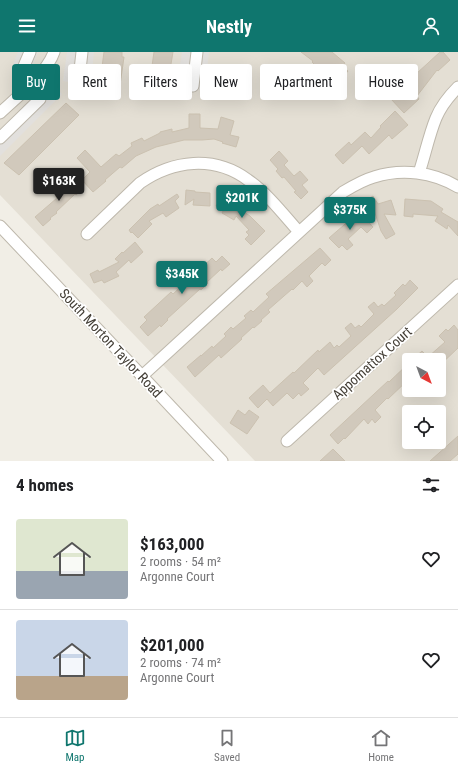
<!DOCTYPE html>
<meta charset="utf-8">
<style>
:root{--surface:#fff;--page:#f6f6f6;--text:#202124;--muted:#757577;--line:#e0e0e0;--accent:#0f766e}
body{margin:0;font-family:"Roboto Condensed",sans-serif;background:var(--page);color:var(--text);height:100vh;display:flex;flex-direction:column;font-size:15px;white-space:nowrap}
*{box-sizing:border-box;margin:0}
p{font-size:13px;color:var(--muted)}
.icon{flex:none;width:22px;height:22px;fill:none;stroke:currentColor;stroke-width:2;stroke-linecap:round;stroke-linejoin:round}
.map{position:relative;height:409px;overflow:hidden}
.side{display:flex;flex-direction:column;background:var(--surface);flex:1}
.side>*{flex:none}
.hud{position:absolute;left:12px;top:12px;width:434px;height:36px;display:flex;gap:8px}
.needle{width:26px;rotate:139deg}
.buttons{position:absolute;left:402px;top:301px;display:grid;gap:8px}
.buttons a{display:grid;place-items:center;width:44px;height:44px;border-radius:4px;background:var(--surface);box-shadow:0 4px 16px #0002;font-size:20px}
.price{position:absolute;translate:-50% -34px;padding:0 9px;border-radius:4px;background:var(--accent);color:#fff;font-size:13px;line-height:26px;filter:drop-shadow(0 1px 2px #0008)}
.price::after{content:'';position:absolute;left:50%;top:24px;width:12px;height:9px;margin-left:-6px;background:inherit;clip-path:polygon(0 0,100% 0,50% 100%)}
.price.active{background:#222;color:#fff}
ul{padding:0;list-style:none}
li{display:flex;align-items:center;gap:12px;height:100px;padding:0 16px}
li+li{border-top:1px solid var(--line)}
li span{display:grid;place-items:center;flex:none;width:112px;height:80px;border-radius:4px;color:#555}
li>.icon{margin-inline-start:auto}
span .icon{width:48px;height:48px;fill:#fffc;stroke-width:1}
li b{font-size:17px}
h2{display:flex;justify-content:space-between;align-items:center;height:48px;padding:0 16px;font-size:17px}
.pill{padding:0 14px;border-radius:4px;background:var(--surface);box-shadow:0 4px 16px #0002;font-size:14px;line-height:36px}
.pill.active{background:var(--accent);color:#fff}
header{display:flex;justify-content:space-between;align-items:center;height:52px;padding:0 16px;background:var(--accent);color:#fff;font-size:18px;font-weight:700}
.tab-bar{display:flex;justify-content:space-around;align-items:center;height:56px;border-top:1px solid var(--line);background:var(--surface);font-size:11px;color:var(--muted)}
.tab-bar a{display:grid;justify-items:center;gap:2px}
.tab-bar .active{color:var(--accent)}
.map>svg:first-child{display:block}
.residential{fill:#e4dfd4;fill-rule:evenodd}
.parking{fill:#e2e0dd}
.building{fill:#d1c9bc;stroke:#cbc1b0}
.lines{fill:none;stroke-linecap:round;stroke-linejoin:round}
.minor-casing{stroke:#beb8ac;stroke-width:13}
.minor{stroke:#fff;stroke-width:11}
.labels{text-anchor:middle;stroke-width:3.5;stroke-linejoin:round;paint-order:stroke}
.street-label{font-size:14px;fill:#433e36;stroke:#fff}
</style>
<header><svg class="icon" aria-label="menu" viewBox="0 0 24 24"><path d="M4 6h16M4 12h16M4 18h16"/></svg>Nestly<svg class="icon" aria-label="person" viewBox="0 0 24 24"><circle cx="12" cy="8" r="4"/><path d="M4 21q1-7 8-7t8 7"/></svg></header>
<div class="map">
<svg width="458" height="409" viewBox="0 0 458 409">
<rect width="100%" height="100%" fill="#f1eee6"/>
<path class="residential" d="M 0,0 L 458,0 L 458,409 L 255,409 L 0,143 ZM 409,308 L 439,308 L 439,338 L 409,338 ZM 409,360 L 439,360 L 439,390 L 409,390 Z"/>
<path class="parking" d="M 18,0 L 38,0 L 30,20 L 13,12 Z
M 67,0 L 94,0 L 91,29 L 82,32 L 63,29 Z
M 182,0 L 209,0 L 205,36 L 195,39 L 186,38 L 177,32 Z
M 49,29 L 62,42 L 0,104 L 0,78 Z"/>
<path class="building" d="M 104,0 L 122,0 L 122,5 L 124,5 L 118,47 L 98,45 Z
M 154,0 L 173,0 L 168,30 L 150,28 Z
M 301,0 L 332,0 L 345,11 L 342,15 L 348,19 L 338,31 L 315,13 L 312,10 L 313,9 Z
M 440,0 L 443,0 L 450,8 L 438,19 L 437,18 L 417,44 L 419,47 L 404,61 L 391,47 L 400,39 L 403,42 L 417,23 L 416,22 Z
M 66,51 L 79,63 L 19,123 L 4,111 Z
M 395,59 L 408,73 L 392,87 L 389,83 L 369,102 L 362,94 L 343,112 L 335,103 L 349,90 L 351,93 L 365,80 L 371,86 L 381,75 L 380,74 Z
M 189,62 L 200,62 L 200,76 L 218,77 L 221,65 L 234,69 L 230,83 L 239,85 L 236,95 L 222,91 L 223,90 L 214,87 L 202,88 L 184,88 L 156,95 L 136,104 L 122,116 L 120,115 L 105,128 L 106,129 L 93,140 L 82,128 L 90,120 L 77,106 L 85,98 L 101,115 L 116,102 L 119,104 L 132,94 L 131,91 L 142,86 L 144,89 L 160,81 L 160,80 L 172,77 L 172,80 L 189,76 Z
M 279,99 L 288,109 L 284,113 L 294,124 L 300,119 L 308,128 L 302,133 L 308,140 L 301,147 L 294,140 L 296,139 L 284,125 L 282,126 L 276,119 L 278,117 L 270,108 Z
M 64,128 L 70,135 L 76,130 L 83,137 L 76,143 L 75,142 L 56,160 L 57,161 L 50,166 L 51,167 L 43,174 L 35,165 L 57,146 L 55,144 L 62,137 L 58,134 Z
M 186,138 L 195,139 L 195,140 L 210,141 L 210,154 L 193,153 L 194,147 L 185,153 Z
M 177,142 L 179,145 L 175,149 L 179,156 L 166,165 L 163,161 L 149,169 L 152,172 L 138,186 L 132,180 L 131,181 L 129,178 L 150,157 L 158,152 L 159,154 Z
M 224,142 L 232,147 L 230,151 L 250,164 L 265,179 L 251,193 L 245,187 L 249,183 L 246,180 L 249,178 L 236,164 L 234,168 L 222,161 L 226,154 L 216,154 Z
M 373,144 L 378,152 L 391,148 L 396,163 L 384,162 L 395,182 L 386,187 L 381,179 L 370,146 Z
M 405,147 L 431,149 L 443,157 L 441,160 L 458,170 L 458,184 L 448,173 L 447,177 L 435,169 L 438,164 L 413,162 L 413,165 L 404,164 Z
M 359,160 L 373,175 L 367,181 L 361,175 L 348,187 L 353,193 L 347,198 L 342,193 L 339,196 L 329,186 Z
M 135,190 L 143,200 L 131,211 L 129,208 L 116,220 L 119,224 L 104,231 L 102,228 L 94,231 L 90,222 L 98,218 L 99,220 L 119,210 L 115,207 L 122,200 L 123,201 Z
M 320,196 L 331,208 L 325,214 L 322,211 L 309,224 L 313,229 L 307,235 L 302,229 L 293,238 L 292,237 L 268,258 L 270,260 L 261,268 L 262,269 L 254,276 L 253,275 L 241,286 L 242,287 L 221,306 L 219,303 L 195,325 L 187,315 L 201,303 L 201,304 L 212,294 L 213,296 L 226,284 L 224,282 L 231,275 L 233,277 L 246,266 L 244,264 L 251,258 L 253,260 L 269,245 L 266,242 Z
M 222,204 L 230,212 L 222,219 L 221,217 L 207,230 L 208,231 L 201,238 L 200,237 L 167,267 L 168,268 L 161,275 L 160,273 L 148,284 L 140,275 L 147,268 L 144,265 L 171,240 L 173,242 L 212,206 L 216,210 Z
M 410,228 L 418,236 L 397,257 L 324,323 L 318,316 L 303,331 L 309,337 L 301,344 L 299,341 L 293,347 L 287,341 L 273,354 L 267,347 L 258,356 L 249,346 L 263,333 L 270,341 L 293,320 L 294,321 L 318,298 L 319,300 L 330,290 L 334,296 L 337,293 L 339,295 L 351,284 L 345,276 L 351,271 L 355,276 L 359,273 L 361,275 L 374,262 L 368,255 L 374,250 L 378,255 L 382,252 L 384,254 L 396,243 L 394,241 L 403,232 L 405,234 Z
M 454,273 L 458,278 L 458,296 L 439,314 L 439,308 L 412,308 L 422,299 L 428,305 L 445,290 L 439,284 L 446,277 L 448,279 Z
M 409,311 L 409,327 L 388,347 L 387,346 L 375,358 L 381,365 L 375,371 L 372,367 L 368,372 L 364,367 L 345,387 L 344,386 L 338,392 L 330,383 L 388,329 L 389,330 Z
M 238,358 L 245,363 L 249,358 L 259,365 L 247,382 L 230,371 Z
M 458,384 L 458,402 L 450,409 L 430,409 Z
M 333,397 L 345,409 L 320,409 Z"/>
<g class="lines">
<g class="minor-casing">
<path id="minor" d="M 30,0 L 24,14 L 31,32
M 79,27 L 82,0
M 193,34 L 197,0
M 0,61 C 17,45 47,21 54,0
M 0,86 L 40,47 L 28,34
M 419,121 C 425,103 429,83 436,66 C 441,54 449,44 458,35
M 0,174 L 142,324 L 222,409
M 87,182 L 140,131 C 173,108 214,103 248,128 C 266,140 284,163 299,180
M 142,324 L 343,140 C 353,134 363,128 374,125 C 402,116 433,120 458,135
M 287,389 L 458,233"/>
</g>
<use href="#minor" class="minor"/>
</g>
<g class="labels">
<g class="street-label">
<text transform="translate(111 291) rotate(47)" y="5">South Morton Taylor Road</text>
<text transform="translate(372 311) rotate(-42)" y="5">Appomattox Court</text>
</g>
</g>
</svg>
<div class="buttons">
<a><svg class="needle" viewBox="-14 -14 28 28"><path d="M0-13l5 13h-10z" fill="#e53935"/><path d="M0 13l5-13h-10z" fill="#757577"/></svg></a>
<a><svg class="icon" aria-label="locate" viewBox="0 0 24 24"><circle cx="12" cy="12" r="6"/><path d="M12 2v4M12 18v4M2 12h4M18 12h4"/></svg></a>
</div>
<b class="price active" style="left:59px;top:150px">$163K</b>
<b class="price" style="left:242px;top:167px">$201K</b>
<b class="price" style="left:350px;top:179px">$375K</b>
<b class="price" style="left:182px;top:243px">$345K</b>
<div class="hud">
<a class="pill active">Buy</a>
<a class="pill">Rent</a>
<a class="pill">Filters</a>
<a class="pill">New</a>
<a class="pill">Apartment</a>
<a class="pill">House</a>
</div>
</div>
<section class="side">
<h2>4 homes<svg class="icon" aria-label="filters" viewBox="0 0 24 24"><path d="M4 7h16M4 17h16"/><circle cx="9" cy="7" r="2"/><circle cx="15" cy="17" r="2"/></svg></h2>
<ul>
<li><span style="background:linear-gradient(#dfe7d0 65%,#9aa5b1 0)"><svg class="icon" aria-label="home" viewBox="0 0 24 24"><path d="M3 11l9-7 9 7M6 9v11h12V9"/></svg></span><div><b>$163,000</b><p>2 rooms · 54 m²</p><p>Argonne Court</p></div><svg class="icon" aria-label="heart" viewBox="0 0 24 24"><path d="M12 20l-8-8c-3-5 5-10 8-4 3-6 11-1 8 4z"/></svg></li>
<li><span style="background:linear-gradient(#c9d6e8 70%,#b9a48a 0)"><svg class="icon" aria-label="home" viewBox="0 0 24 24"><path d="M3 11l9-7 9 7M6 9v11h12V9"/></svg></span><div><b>$201,000</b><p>2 rooms · 74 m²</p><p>Argonne Court</p></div><svg class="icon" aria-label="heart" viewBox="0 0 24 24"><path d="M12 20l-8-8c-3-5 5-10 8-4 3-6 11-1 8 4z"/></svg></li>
</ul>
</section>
<nav class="tab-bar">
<a class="active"><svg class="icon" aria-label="map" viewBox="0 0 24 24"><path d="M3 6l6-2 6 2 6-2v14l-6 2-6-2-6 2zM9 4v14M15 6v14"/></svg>Map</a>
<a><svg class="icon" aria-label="saved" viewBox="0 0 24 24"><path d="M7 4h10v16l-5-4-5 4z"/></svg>Saved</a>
<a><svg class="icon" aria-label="home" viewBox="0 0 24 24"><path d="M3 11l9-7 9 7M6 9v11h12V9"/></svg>Home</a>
</nav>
